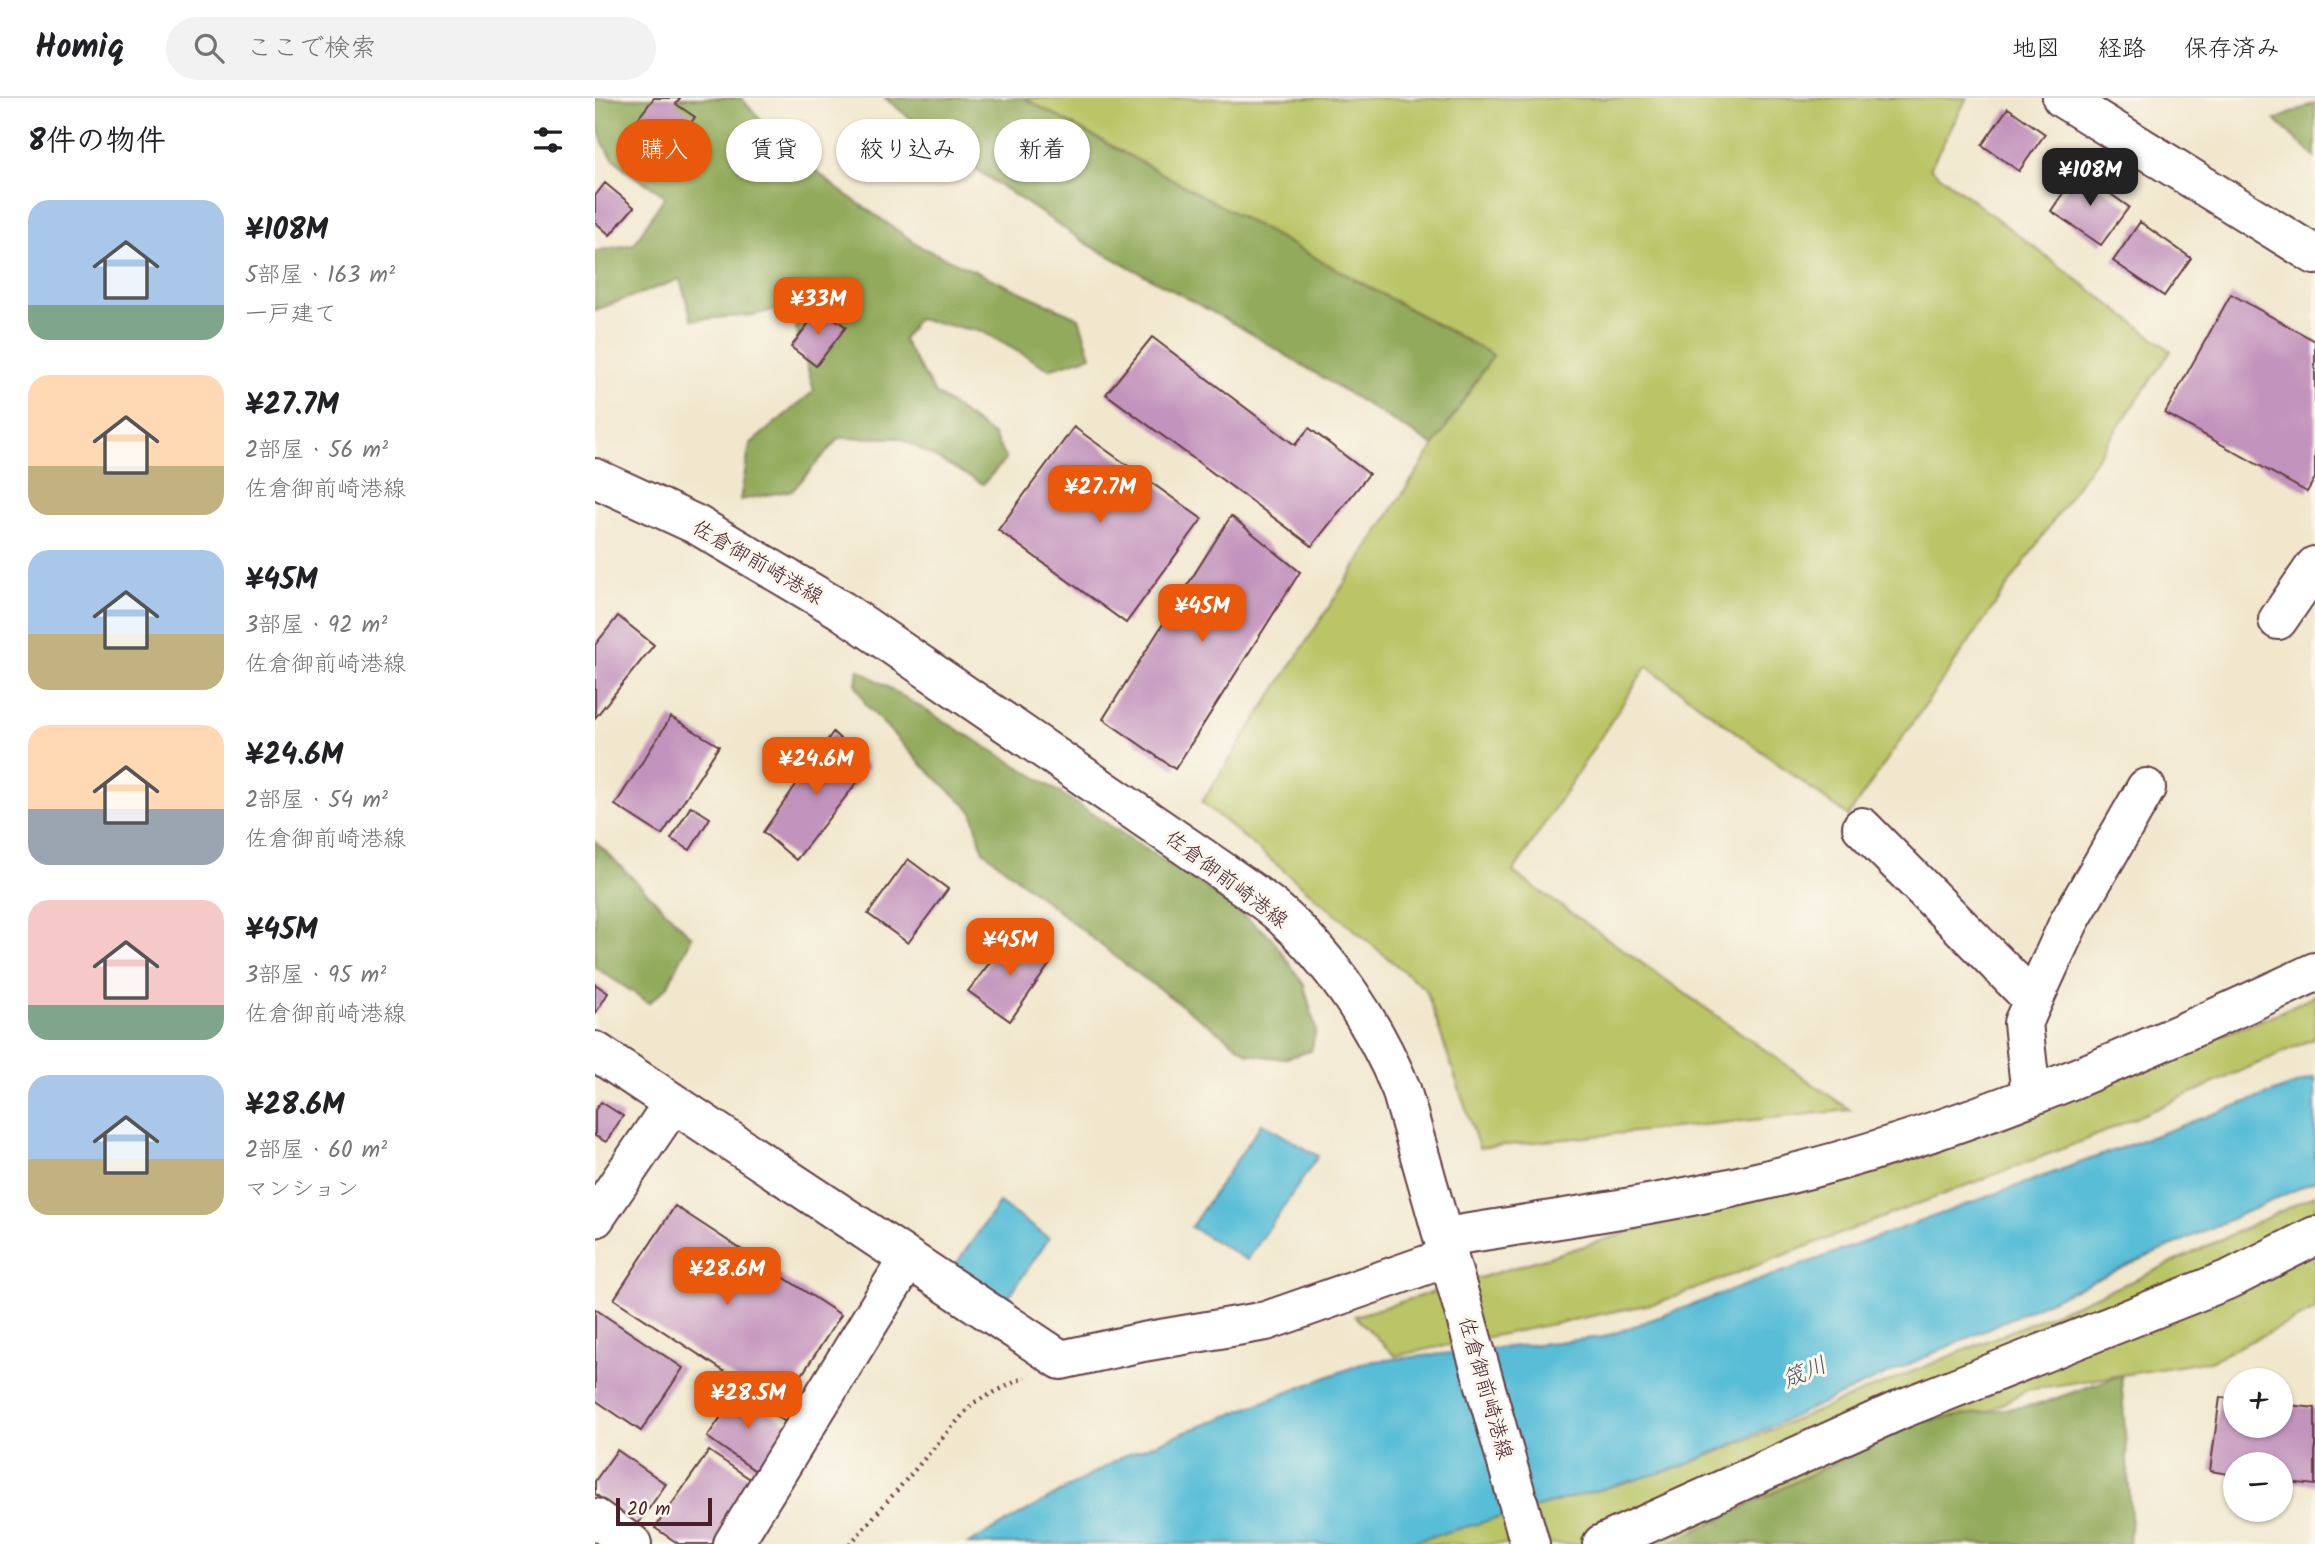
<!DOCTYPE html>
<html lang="ja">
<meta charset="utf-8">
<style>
:root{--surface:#fff;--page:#f2f2f2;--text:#202124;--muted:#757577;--line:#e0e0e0;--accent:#ea580c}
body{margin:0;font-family:Kalam,"Klee One",sans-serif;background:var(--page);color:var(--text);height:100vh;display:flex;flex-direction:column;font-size:26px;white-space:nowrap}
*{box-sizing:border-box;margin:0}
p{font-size:23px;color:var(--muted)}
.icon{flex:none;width:38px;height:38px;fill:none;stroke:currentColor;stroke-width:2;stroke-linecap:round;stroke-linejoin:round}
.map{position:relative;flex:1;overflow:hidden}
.side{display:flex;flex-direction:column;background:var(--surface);width:595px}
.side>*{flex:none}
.banner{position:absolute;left:21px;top:21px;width:665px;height:63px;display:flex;gap:14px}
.fabs{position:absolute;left:1628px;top:1270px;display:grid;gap:14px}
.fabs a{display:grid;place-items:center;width:70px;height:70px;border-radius:50%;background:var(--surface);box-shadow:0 2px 5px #0004;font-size:35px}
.scale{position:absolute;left:21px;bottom:18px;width:96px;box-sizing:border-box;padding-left:7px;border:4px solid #4a1f2b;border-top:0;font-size:19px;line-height:24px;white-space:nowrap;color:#4a1f2b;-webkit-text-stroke:5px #fbf7ec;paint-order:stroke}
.price{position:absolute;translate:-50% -60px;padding:0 16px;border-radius:14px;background:var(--accent);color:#fff;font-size:23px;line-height:46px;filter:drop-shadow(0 2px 4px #0008)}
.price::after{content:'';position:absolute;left:50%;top:42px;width:21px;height:16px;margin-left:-10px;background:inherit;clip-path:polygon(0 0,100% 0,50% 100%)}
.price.active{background:#222;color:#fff}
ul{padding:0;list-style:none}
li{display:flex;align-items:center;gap:21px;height:175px;padding:0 28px}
li span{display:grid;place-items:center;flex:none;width:196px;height:140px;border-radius:21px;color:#555}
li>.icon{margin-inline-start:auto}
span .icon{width:84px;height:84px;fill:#fffc;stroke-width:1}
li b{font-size:30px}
h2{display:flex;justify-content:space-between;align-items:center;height:84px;padding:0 28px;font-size:30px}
.pill{padding:0 24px;border-radius:32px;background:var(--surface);box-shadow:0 2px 5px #0004;font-size:24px;line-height:63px}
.pill.active{background:var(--accent);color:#fff}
header{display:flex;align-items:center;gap:42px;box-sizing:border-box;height:98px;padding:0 35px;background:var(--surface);border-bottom:2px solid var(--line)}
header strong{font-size:33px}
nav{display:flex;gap:38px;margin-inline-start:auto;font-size:24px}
.search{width:490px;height:63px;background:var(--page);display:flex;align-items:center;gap:18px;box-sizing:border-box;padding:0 24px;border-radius:38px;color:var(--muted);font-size:26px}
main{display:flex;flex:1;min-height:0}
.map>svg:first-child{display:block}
.green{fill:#b9c566;stroke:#827248;stroke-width:2}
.forest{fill:#92aa5b;stroke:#6e6443;stroke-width:2}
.water{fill:#58bdd7;stroke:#516e81;stroke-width:2}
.building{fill:#c293bc}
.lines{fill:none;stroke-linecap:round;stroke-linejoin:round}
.minor-casing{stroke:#633d43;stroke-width:42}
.major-casing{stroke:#633d43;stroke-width:42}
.path{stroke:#633d43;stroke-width:4.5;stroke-dasharray:2 5;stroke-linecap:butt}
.minor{stroke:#fff;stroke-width:38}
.major{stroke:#fff;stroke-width:38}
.labels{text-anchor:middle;stroke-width:6;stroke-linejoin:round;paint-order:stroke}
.street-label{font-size:21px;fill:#4a1f2b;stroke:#fbf7ec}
.water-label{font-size:23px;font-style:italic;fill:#4f5667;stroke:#fbf7ec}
</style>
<header>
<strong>Homiq</strong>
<div class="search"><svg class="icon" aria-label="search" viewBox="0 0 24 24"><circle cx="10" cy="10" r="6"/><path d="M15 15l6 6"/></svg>ここで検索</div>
<nav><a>地図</a><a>経路</a><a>保存済み</a></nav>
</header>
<main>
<section class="side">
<h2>8件の物件<svg class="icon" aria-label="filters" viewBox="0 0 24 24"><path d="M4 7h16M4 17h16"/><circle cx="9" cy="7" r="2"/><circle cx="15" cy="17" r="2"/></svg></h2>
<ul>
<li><span style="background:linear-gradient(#a9c7e8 75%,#7fa58c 0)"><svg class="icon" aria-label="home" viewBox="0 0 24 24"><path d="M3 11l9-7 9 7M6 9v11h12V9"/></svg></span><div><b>¥108M</b><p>5部屋 · 163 m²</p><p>一戸建て</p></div></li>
<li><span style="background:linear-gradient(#ffd9b3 65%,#c2b280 0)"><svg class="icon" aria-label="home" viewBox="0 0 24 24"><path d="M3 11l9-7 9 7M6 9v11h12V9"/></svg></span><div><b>¥27.7M</b><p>2部屋 · 56 m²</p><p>佐倉御前崎港線</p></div></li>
<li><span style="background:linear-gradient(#a9c7e8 60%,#c2b280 0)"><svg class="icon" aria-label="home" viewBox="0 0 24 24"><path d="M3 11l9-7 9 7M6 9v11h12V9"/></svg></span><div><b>¥45M</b><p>3部屋 · 92 m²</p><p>佐倉御前崎港線</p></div></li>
<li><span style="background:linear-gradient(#ffd9b3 60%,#9aa5b1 0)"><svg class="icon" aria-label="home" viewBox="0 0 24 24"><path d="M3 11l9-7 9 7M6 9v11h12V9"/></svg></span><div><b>¥24.6M</b><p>2部屋 · 54 m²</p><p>佐倉御前崎港線</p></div></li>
<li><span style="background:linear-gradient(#f6c9c9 75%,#7fa58c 0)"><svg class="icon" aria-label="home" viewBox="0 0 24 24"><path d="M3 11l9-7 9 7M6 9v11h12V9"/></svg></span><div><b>¥45M</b><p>3部屋 · 95 m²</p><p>佐倉御前崎港線</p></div></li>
<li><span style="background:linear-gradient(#a9c7e8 60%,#c2b280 0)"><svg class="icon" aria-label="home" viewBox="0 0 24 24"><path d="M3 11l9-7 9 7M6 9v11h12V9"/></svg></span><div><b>¥28.6M</b><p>2部屋 · 60 m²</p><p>マンション</p></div></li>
</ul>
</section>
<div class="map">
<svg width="1720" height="1446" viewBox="0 0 1720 1446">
<rect width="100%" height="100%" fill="#fbf7ec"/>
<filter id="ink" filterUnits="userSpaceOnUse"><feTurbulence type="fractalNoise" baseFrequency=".0143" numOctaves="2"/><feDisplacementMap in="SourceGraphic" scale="14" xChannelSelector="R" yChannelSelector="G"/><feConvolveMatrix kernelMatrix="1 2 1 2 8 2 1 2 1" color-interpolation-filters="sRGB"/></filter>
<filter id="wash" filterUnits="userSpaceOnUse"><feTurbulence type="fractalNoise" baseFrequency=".00686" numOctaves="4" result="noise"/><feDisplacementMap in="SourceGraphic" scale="28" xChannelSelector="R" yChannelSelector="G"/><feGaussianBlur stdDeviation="1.57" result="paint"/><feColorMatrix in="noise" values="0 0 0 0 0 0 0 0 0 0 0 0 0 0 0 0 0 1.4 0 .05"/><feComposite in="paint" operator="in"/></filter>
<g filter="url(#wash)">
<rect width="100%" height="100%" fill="#f1e7cd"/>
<path class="green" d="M 429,0 L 1372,0 L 1335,70 L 1576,253 L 1253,718 L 1052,568 L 918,774 L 1255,1012 L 884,1050 L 831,892 L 607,704 L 898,257 Z
M 1720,897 L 1720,940 L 1493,1041 L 1066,1204 L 800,1258 L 760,1218 L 1074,1122 L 1316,1059 L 1683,915 Z
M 1720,1097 L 1720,1212 L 1615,1263 L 1432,1292 L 1153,1446 L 809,1446 L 1086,1369 L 1542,1181 Z"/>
<path class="forest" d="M 0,0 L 146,0 L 172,29 L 240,89 L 328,150 L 484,220 L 496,258 L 454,271 L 388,234 L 322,221 L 308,242 L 340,295 L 399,338 L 411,361 L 388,386 L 305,340 L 244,340 L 198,392 L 145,402 L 155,346 L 219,293 L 195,208 L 159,217 L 97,222 L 85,181 L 0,212 L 0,153 L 39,146 L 70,98 C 26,68 0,60 0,0 Z
M 290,0 L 429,0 L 898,257 L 839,348 L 645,229 L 492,146 L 360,57 Z
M 1720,5 L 1720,59 L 1680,22 Z
M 263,571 L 441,679 L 627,801 L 676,839 L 709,887 L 721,932 L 716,953 L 688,961 L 654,956 L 531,867 L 388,753 L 377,713 L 327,667 L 271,607 L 261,587 Z
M 0,743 L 97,839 L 72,889 L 54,905 L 0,869 Z
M 1526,1277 L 1536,1418 L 1534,1446 L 1074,1446 L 1322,1324 L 1445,1306 Z"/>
<path class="water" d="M 1720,979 L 1720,1083 L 1086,1369 L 809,1446 L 373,1446 L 529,1358 L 771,1264 L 1009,1239 Z
M 667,1025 L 723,1058 L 652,1162 L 596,1129 Z
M 404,1105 L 454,1140 L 410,1204 L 359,1169 Z"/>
<g id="blocks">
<path class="building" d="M 59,0 L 85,0 L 81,6 L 100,19 L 80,49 L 41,23 Z
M 1413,10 L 1450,36 L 1424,73 L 1387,47 Z
M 1483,73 L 1534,109 L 1506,147 L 1456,113 Z
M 10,85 L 39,109 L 15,137 L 0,124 L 0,98 Z
M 1545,124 L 1596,160 L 1569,198 L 1518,163 Z
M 1636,196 L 1720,243 L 1720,380 L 1712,394 L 1570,315 Z
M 225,210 L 251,229 L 221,268 L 196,249 Z
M 557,239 L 700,347 L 714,330 L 774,376 L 717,448 L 511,296 Z
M 479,329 L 607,421 L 531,525 L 403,432 Z
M 636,418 L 705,474 L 580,671 L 508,621 Z
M 23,518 L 59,547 L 0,620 L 0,547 Z
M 76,619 L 124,648 L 67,737 L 20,707 Z
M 238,634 L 274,669 L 201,762 L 168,734 Z
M 96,708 L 115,720 L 95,752 L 76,741 Z
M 313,761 L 353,791 L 313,845 L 273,816 Z
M 416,837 L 456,864 L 415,923 L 373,893 Z
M 0,886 L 13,895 L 0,916 Z
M 6,1004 L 28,1018 L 11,1044 L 0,1038 L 0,1012 Z
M 80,1108 L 246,1217 L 185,1310 L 19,1201 Z
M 0,1211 L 88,1270 L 46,1333 L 0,1302 Z
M 144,1293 L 195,1327 L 162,1374 L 112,1339 Z
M 1625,1299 L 1640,1301 L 1640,1328 L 1685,1328 L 1685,1306 L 1720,1310 L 1720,1387 L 1685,1383 L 1685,1367 L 1640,1367 L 1640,1377 L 1615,1373 Z
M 22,1352 L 71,1386 L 43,1426 L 0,1396 L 0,1383 Z
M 114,1353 L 164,1387 L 123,1446 L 84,1446 L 60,1430 Z"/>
</g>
</g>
<g filter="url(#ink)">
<use href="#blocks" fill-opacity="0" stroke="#633d43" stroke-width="2"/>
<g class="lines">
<g class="minor-casing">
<path id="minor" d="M 1467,0 L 1720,157
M 1683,522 L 1720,468
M 1267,729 L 1438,902
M 0,953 L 466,1262 L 548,1244 L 671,1223 L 854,1159
M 1436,998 L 1428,925 L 1474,824 L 1551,690
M 0,1120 L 78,1005
M 849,1139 C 961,1121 1073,1106 1183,1079 C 1369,1034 1547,955 1720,874
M 0,1420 L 37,1446
M 138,1446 L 313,1161
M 1007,1446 L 1309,1310 L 1637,1180 L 1720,1138"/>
</g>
<g class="major-casing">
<path id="major" d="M 0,380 L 102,427 L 246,512 L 627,773 C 646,787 667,800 684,815 C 737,862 779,926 806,991 L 935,1446"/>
</g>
<path class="path" d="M 255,1446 L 378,1305 L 430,1279"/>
<use href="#minor" class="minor"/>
<use href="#major" class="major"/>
</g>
</g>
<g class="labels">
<g class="street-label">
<text transform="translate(163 464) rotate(30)" y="7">佐倉御前崎港線</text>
<text transform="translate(632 781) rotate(37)" y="7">佐倉御前崎港線</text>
<text transform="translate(891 1290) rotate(74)" y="7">佐倉御前崎港線</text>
</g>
<g class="water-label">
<text transform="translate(1209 1274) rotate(-23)" y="8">筬川</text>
</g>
</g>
</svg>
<div class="fabs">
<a>+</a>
<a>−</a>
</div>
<div class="scale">20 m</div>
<b class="price active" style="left:1495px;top:110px">¥108M</b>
<b class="price" style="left:223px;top:239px">¥33M</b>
<b class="price" style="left:505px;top:427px">¥27.7M</b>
<b class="price" style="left:607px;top:546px">¥45M</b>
<b class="price" style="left:221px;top:699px">¥24.6M</b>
<b class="price" style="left:415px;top:880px">¥45M</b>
<b class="price" style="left:132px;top:1209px">¥28.6M</b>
<b class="price" style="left:153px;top:1333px">¥28.5M</b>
<div class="banner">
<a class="pill active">購入</a>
<a class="pill">賃貸</a>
<a class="pill">絞り込み</a>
<a class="pill">新着</a>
</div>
</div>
</main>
